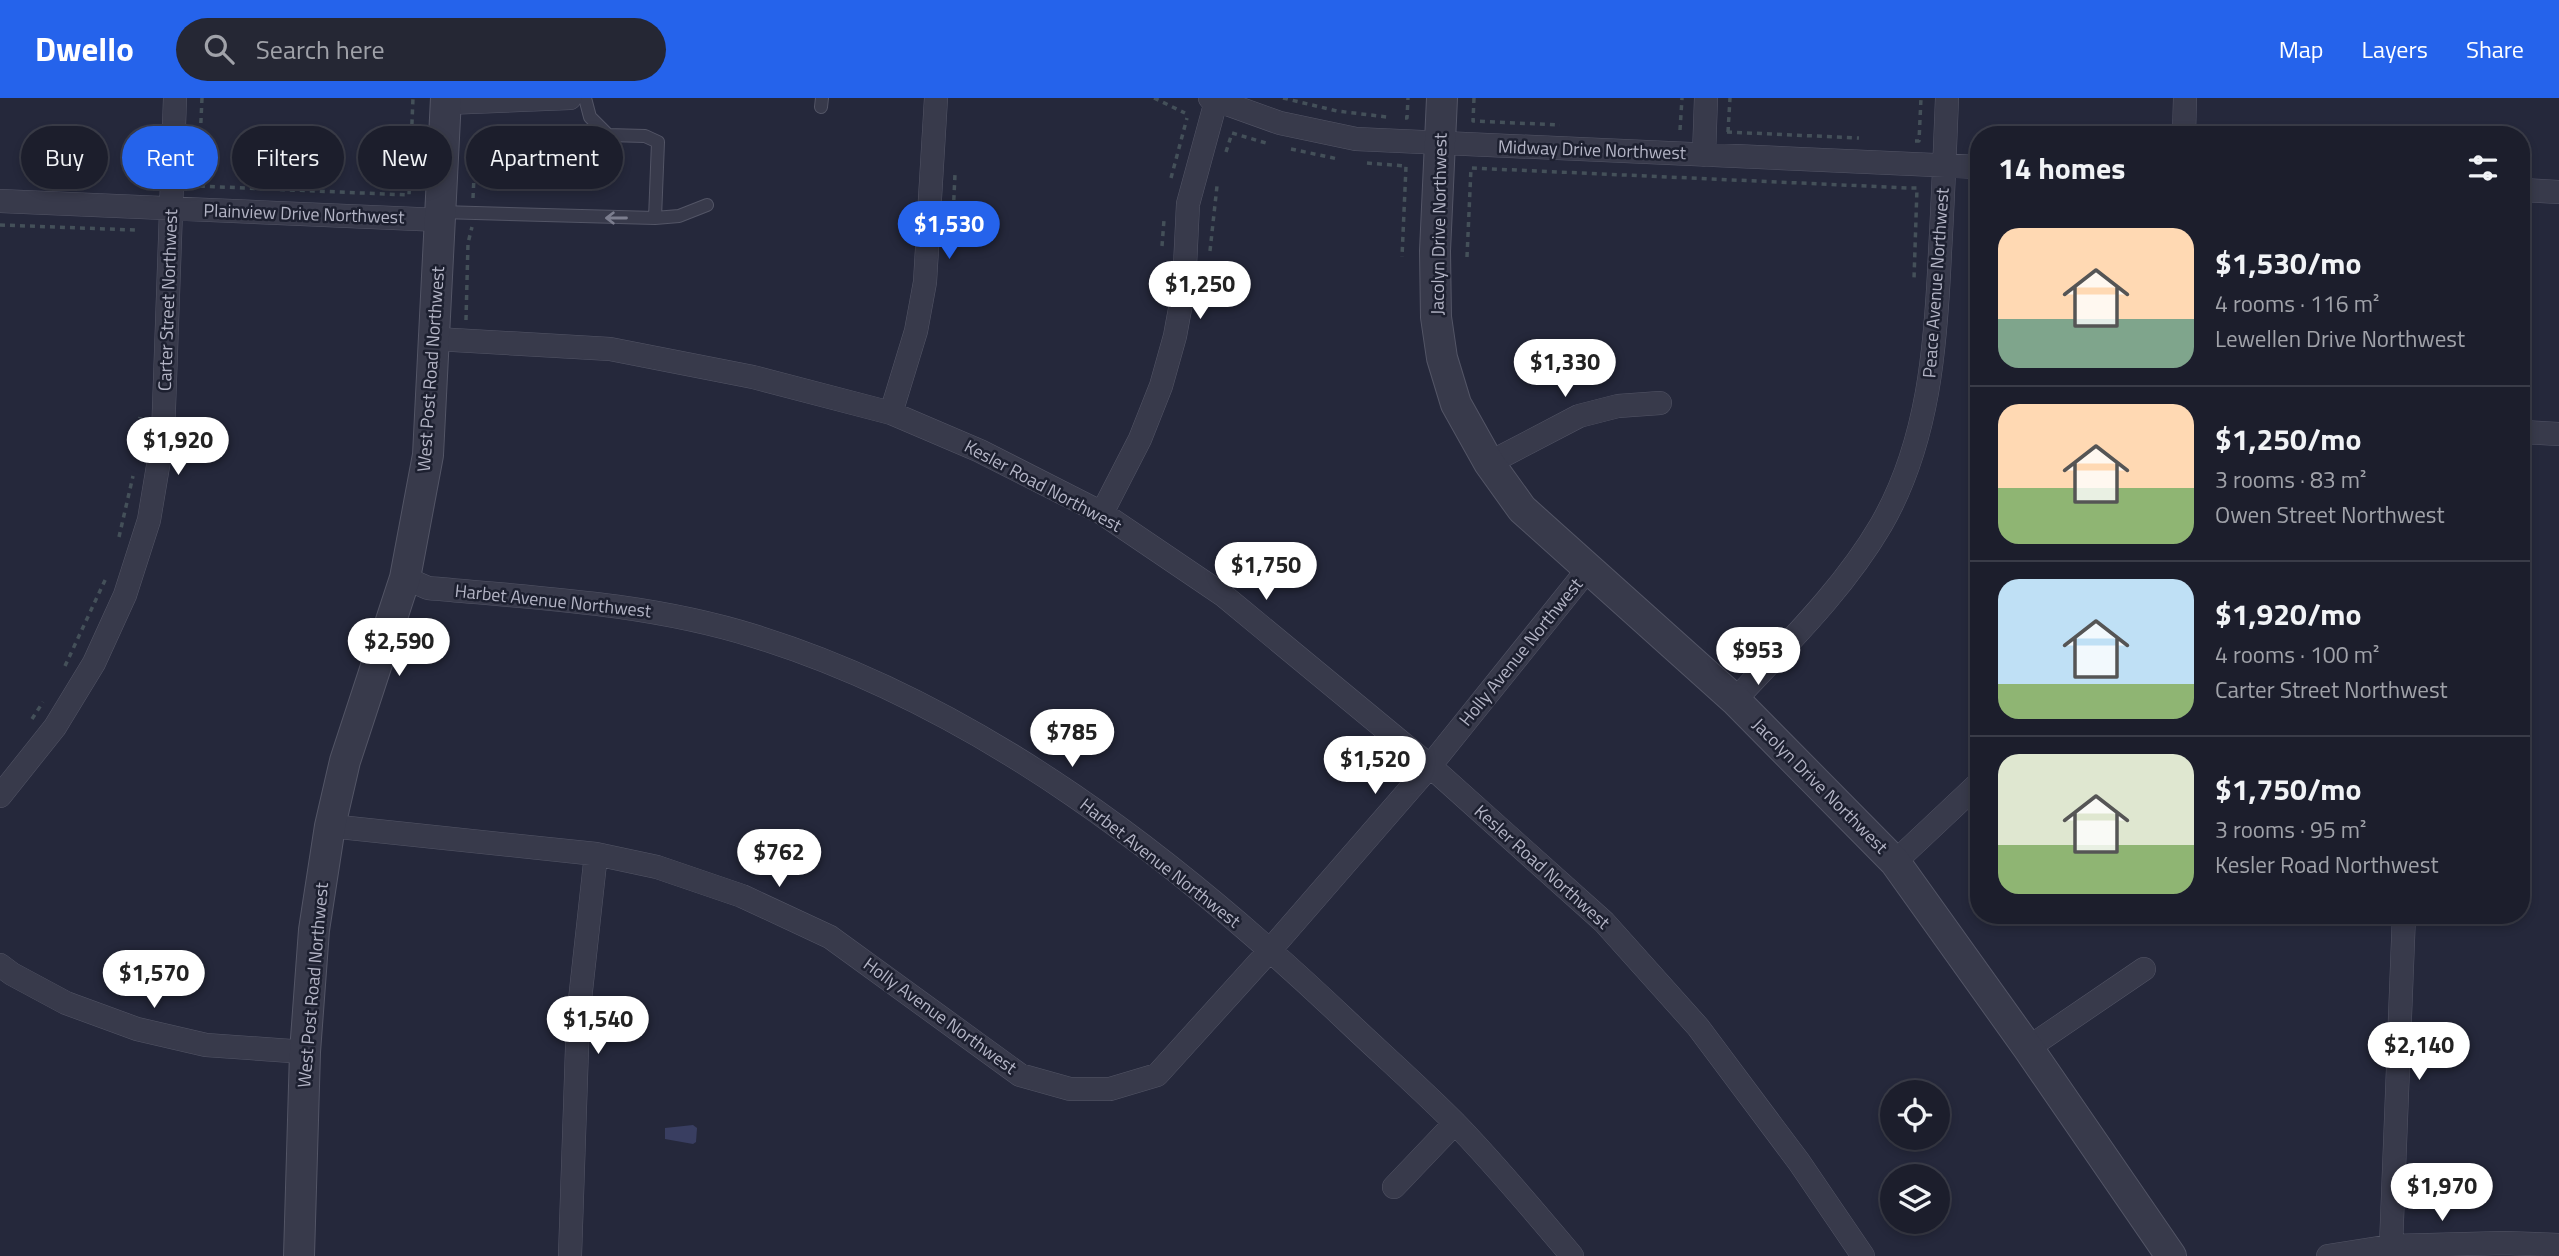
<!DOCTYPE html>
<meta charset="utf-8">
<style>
:root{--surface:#1c1e2c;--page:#252734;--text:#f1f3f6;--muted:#a0a2a9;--line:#3a3c48;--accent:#2563eb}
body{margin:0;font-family:"Titillium Web",sans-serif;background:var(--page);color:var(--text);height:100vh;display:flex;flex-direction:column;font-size:26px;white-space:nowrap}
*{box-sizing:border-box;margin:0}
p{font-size:23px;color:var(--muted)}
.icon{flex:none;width:38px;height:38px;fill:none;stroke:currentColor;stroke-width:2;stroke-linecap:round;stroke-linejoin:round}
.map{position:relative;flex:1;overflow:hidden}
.panel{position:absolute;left:1970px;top:28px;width:560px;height:798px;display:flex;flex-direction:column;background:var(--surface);border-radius:28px;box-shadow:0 4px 10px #0003,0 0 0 2px var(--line)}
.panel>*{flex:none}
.top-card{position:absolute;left:21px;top:28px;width:665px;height:63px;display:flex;gap:14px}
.controls{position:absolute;left:1880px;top:982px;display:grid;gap:14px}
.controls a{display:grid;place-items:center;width:70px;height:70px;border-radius:50%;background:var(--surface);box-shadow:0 4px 10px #0003,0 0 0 2px var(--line);font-size:35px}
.price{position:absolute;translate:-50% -60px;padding:0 16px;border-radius:24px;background:#fff;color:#222;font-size:23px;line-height:46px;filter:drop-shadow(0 2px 4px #0008)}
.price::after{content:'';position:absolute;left:50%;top:42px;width:21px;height:16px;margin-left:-10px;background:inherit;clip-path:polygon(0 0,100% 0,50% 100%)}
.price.selected{background:var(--accent);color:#fff}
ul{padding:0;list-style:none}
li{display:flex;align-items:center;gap:21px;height:175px;padding:0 28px}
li+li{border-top:2px solid var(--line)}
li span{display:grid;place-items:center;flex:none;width:196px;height:140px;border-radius:21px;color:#555}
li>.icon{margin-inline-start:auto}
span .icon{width:84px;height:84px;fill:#fffc;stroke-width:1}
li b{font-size:30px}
h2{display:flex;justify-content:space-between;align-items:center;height:84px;padding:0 28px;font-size:30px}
.chip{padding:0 24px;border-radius:32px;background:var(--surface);box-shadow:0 4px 10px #0003,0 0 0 2px var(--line);font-size:24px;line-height:63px}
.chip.selected{background:var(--accent);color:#fff}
header{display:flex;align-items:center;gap:42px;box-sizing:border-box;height:98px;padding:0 35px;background:var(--accent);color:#fff}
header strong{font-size:33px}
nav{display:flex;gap:38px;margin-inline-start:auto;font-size:24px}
.search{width:490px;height:63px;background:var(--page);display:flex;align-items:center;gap:18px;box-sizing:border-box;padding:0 24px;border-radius:38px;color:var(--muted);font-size:26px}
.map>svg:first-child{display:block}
.water{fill:#393e61}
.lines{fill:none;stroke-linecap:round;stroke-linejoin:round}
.service-casing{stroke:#535566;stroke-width:14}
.minor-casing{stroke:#535566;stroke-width:24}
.tertiary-casing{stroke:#535566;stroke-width:32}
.path{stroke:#445059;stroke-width:3.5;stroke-dasharray:5 5;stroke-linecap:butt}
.service{stroke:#383a4b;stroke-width:12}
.minor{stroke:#383a4b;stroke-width:23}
.tertiary{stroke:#383a4b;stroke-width:30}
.oneway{stroke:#7c7e8f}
.labels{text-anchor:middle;stroke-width:5;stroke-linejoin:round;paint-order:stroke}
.street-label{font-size:18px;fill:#b4b5c6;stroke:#1d2030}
</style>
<header>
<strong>Dwello</strong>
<div class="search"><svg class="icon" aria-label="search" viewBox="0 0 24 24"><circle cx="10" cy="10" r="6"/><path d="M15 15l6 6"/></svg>Search here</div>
<nav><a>Map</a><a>Layers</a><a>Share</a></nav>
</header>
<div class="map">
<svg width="2559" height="1158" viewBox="0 0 2559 1158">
<rect width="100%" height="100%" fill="#25283b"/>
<path class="water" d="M 693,1027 L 697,1030 L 696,1044 L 693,1046 L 665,1041 L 665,1030 Z"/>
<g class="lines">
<g class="service-casing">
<path id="service" d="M 585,0 L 590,19 L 608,37 L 645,38 L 658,44 L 655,120
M 821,9 L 822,0
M 441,114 L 655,120 L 679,118 L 707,107"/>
</g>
<g class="minor-casing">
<path id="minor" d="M 1210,0 L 1280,25 L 1356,41 L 1979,69
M 446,5 L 570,0
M 2184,37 L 2185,0
M 1704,57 L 1706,0
M 2522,92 L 2559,94
M 0,103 L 440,122
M 436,241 L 610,251 L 753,279 L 891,315 L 980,353 L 1102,415 L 1223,497 L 1430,668 L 1604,824 L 1698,929 L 1799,1064 L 1863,1158
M 891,315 L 916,233 L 925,184 L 936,0
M 2522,334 L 2559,336
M 1489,365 L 1579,318 L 1618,308 L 1660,305
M 1102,415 L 1140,341 L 1161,288 L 1175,238 L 1184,189 L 1188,106 L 1216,3
M 405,480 L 428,490 C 537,500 648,505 754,538 C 981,608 1179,763 1349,925 C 1384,958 1420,990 1454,1024 C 1495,1066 1534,1113 1572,1158
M 1735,602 C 1786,547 1843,492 1881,427 C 1929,344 1936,247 1940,154 C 1943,103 1945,51 1947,0
M 0,698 L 55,629 L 94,565 L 125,497 L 149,422 L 163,338 L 175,0
M 330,728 L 596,756 L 657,769 L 742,798 L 830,839 L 1020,977 L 1070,991 L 1110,991 L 1157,977 L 1271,851 L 1430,668 L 1588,471
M 1895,764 L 1979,685
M 0,867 L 12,876 L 66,905 L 137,931 L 206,947 L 305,954
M 2028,950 L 2144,871
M 1394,1089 L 1455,1025
M 2391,1148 L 2404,817
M 570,1158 L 578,920 L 596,756
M 2328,1158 L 2391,1148 L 2504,1145 L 2559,1147"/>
</g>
<g class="tertiary-casing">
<path id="tertiary" d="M 1442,0 L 1435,153 L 1436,219 L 1442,260 L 1456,306 L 1489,365 L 1522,411 L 1735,602 L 1895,764 L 2028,950 L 2171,1158
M 299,1158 L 305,954 L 314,832 L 330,728 L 345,663 L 405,480 L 428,357 L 446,0"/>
</g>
<path class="path" d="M 202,0 L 198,88 L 409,97 L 413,0
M 1154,0 L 1185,15
M 1283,0 L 1337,13 L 1387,19
M 1474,0 L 1473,23 L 1560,27
M 1405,20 L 1407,20 L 1408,0
M 1680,32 L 1682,0
M 1727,34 L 1859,40
M 1728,34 L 1730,0
M 1915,43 L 1919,43 L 1921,0
M 1291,51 L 1338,61
M 1226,54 L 1232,35 L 1266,45
M 1367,65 L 1406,68 L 1402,159
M 1171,80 L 1187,20
M 473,100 L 476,36
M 0,127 L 135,132
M 952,142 L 955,76
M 1162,148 L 1164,122
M 1210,153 L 1217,88
M 1467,159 L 1471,70 L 1909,90 L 1917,90 L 1914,181
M 466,222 L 468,145 L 472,129
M 136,360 L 140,319
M 119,439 L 133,378
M 65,568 L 106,480
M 32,621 L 43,604"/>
<use href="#service" class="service"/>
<use href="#minor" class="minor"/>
<use href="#tertiary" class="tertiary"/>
</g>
<defs><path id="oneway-shaft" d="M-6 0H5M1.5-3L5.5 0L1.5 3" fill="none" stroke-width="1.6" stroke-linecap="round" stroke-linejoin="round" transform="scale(1.75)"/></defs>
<use class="oneway" href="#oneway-shaft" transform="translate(616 120) rotate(-180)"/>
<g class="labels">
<g class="street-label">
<text transform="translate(1592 52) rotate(2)" y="6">Midway Drive Northwest</text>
<text transform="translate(304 116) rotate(2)" y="6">Plainview Drive Northwest</text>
<text transform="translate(1439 126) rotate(-89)" y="6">Jacolyn Drive Northwest</text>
<text transform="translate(1936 185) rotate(-86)" y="6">Peace Avenue Northwest</text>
<text transform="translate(168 202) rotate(-88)" y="6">Carter Street Northwest</text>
<text transform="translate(431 271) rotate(-86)" y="6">West Post Road Northwest</text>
<text transform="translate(1043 388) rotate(28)" y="6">Kesler Road Northwest</text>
<text transform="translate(553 503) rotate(6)" y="6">Harbet Avenue Northwest</text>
<text transform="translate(1521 554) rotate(-51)" y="6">Holly Avenue Northwest</text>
<text transform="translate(1820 688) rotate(45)" y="6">Jacolyn Drive Northwest</text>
<text transform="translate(1160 765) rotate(38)" y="6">Harbet Avenue Northwest</text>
<text transform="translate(1542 769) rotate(42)" y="6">Kesler Road Northwest</text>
<text transform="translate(313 887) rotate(-85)" y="6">West Post Road Northwest</text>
<text transform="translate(940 918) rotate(36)" y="6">Holly Avenue Northwest</text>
</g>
</g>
</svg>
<div class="controls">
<a><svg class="icon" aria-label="locate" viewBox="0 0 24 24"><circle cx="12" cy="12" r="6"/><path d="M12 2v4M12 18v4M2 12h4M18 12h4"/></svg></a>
<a><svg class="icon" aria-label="layers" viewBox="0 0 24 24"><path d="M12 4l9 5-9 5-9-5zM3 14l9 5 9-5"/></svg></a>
</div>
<b class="price selected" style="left:949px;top:163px">$1,530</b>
<b class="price" style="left:1200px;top:223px">$1,250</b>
<b class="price" style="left:1565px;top:301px">$1,330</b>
<b class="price" style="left:178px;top:379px">$1,920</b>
<b class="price" style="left:1266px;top:504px">$1,750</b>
<b class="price" style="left:399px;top:580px">$2,590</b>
<b class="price" style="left:1758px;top:589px">$953</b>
<b class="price" style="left:1072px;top:671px">$785</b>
<b class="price" style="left:1375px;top:698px">$1,520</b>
<b class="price" style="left:779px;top:791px">$762</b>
<b class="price" style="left:154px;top:912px">$1,570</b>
<b class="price" style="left:598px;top:958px">$1,540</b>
<b class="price" style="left:2419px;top:984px">$2,140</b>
<b class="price" style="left:2442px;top:1125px">$1,970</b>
<div class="top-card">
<a class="chip">Buy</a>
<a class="chip selected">Rent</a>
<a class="chip">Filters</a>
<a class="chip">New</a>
<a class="chip">Apartment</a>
</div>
<section class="panel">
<h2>14 homes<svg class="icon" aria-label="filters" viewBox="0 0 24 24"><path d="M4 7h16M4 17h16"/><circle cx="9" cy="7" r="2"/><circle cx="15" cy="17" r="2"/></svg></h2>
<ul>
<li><span style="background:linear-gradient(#ffd9b3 65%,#7fa58c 0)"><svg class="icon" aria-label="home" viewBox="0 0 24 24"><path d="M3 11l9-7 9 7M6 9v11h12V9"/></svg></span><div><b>$1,530/mo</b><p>4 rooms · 116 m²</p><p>Lewellen Drive Northwest</p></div></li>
<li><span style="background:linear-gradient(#ffd9b3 60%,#8fb573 0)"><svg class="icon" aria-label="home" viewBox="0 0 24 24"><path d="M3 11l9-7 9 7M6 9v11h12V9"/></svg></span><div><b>$1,250/mo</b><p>3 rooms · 83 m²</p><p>Owen Street Northwest</p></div></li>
<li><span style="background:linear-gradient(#bfe0f5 75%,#8fb573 0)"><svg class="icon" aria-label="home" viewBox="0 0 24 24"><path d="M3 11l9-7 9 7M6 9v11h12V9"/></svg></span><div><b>$1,920/mo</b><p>4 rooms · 100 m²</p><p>Carter Street Northwest</p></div></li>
<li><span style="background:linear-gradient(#dfe7d0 65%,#8fb573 0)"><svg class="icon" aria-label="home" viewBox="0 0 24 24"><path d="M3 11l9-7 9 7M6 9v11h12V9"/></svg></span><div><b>$1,750/mo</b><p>3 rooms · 95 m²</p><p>Kesler Road Northwest</p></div></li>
</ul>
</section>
</div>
